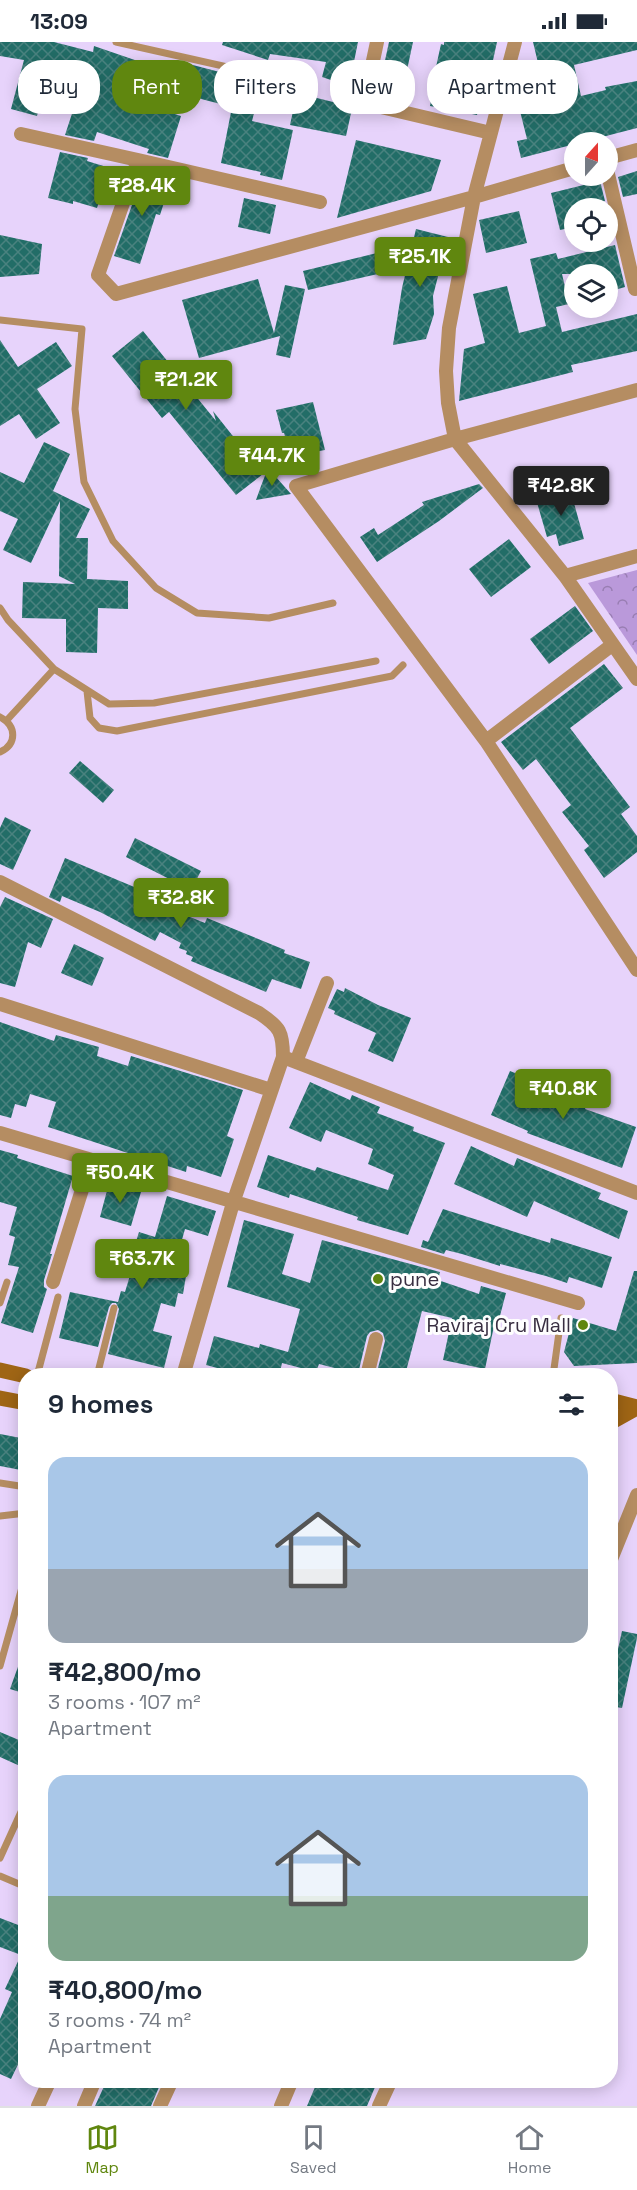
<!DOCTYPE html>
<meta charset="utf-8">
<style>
:root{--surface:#fff;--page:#f6f6f7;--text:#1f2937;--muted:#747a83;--line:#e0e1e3;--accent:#60870f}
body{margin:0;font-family:"Space Grotesk",sans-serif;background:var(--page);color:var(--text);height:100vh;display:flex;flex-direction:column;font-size:22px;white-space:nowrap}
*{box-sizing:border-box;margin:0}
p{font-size:20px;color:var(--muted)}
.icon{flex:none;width:33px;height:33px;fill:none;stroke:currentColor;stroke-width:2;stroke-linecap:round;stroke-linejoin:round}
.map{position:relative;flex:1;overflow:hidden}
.drawer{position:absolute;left:18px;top:1326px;width:600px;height:720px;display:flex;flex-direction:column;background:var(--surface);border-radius:24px;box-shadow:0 3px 15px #0003}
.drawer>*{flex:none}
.top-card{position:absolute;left:18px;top:18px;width:602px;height:54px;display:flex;gap:12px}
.needle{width:39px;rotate:21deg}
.fabs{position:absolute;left:564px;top:90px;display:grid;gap:12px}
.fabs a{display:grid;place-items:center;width:54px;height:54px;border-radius:50%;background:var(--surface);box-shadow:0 3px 15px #0003;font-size:30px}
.price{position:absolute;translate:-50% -51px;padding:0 14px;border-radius:6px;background:var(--accent);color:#fff;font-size:20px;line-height:39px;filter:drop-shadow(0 2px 3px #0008)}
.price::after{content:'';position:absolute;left:50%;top:36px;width:18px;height:14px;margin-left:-9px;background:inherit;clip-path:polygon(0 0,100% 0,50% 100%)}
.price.selected{background:#222;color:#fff}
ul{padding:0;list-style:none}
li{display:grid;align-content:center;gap:12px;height:318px;padding:0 30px}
li span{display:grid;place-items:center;height:186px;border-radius:18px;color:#555}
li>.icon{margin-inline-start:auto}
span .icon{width:108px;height:108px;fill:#fffc;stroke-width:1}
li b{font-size:26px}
h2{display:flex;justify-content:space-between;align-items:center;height:72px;padding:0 30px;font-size:26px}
.chip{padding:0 21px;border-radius:24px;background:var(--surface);box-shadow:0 3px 15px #0003;font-size:21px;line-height:54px}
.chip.selected{background:var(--accent);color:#fff}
.status{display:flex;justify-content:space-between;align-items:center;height:42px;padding:0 30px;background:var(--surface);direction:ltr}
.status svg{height:16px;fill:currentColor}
.tab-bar{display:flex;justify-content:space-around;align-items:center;height:84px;border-top:2px solid var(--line);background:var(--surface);font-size:16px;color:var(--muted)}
.tab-bar a{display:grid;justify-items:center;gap:3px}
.tab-bar .selected{color:var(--accent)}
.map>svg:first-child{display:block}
.park{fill:url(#park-crowns)}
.building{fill:url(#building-cross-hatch)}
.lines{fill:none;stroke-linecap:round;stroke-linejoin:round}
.service{stroke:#b58d62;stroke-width:7}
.minor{stroke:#b58d62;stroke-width:14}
.secondary{stroke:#9f6515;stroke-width:15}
.poi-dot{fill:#60870f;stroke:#fefefe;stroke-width:2}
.labels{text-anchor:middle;stroke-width:6;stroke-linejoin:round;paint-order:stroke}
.poi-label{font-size:20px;fill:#382e41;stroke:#fefefe;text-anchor:start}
</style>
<div class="status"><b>13:09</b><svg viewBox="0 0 49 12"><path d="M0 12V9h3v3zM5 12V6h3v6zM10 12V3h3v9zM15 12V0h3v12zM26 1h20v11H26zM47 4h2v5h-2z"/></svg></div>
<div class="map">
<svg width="637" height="2064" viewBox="0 0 637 2064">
<defs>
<pattern id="park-crowns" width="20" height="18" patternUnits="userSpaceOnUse" patternTransform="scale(1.5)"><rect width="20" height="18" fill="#ba99da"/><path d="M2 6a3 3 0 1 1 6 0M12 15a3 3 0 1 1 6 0" fill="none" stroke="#987db2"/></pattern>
<pattern id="building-cross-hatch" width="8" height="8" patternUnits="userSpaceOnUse" patternTransform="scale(1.5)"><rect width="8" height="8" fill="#226d67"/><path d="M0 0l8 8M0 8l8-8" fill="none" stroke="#4a827f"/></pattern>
</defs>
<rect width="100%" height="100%" fill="#e7d3fb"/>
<path class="park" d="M 637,528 L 637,613 L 588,541 Z"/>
<path class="building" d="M 0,0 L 54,0 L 93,10 L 94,4 L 161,27 L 150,64 L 181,74 L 168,116 L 147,111 L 149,107 L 97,90 L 94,99 L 65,93 L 85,32 L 50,23 L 37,74 L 11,67 L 24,18 L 0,14 Z
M 223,0 L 358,0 L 349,44 L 322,35 L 326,20 L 270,12 L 268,18 L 222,3 Z
M 389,0 L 413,0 L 404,42 L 381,37 Z
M 444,0 L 497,0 L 488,41 L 485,40 L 477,73 L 430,64 L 436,25 L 441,2 L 444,3 Z
M 533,0 L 637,0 L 637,8 L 574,23 L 581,54 L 606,48 L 605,45 L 637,39 L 637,86 L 521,116 L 517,99 L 527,97 L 518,61 L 543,55 L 536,26 L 539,25 Z
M 189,22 L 262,41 L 252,79 L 293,88 L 282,138 L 260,133 L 261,130 L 221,121 L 232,65 L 182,52 Z
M 297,51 L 337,61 L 338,59 L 353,62 L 346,94 L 290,83 Z
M 356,98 L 441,118 L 431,149 L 337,176 Z
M 60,110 L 88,116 L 87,119 L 110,126 L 97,166 L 73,159 L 73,162 L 48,156 Z
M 144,129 L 163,133 L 162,136 L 171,139 L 160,173 L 156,172 L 140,222 L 114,214 Z
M 637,129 L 637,152 L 623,155 L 618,135 Z
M 600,139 L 605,159 L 601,160 L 603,166 L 574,166 L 574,185 L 560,188 L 551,151 Z
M 244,156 L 276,163 L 270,192 L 238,185 Z
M 519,169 L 527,201 L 486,211 L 479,178 Z
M 416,187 L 448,195 L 433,254 L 434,272 L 426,297 L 393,303 L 402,246 Z
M 0,193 L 42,202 L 39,232 L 0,235 Z
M 615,203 L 625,245 L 608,250 L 608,232 L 562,232 L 569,262 L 556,265 L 562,290 L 637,272 L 637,309 L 571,323 L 573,330 L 459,359 L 464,307 L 485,301 L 473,252 L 507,244 L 519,291 L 546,284 L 530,217 L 556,211 L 558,217 Z
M 377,211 L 382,231 L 308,248 L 303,229 Z
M 258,237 L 274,291 L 285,243 L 305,247 L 290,316 L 276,313 L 280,294 L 199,316 L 182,258 Z
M 143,289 L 216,379 L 213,369 L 263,432 L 236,453 L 169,370 L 162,376 L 112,314 Z
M 0,298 L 18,325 L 56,300 L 72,324 L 37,347 L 60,381 L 36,397 L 19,372 L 0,384 Z
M 313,360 L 325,408 L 298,413 L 295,403 L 288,404 L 284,391 L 282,391 L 276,368 Z
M 44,400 L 70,412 L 53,449 L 90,467 L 76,496 L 88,496 L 87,537 L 128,539 L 128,567 L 98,566 L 97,611 L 66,610 L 66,577 L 22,576 L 23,540 L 75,542 L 59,534 L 60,459 L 31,521 L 3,508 L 18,477 L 0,469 L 0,430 L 24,441 Z
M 268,426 L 291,452 L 256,458 L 261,444 Z
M 479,442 L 483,446 L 439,479 L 377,520 L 360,495 L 374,486 L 378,493 L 424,463 L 422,460 Z
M 570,447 L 584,497 L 559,504 L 556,492 L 547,495 L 536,457 Z
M 509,497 L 531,525 L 491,555 L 469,527 Z
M 575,564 L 593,589 L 549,622 L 530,597 Z
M 604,622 L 623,646 L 570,686 L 630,765 L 621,772 L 637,794 L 637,810 L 604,836 L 584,808 L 589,804 L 562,770 L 571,763 L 536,717 L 523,728 L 501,700 Z
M 80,719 L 114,748 L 103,761 L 69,731 Z
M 5,775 L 31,788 L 13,828 L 0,822 L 0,786 Z
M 135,796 L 201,829 L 191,848 L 126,815 Z
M 65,816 L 182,865 L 180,871 L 205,881 L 207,876 L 285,908 L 284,911 L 310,920 L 301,947 L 272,937 L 266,950 L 191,919 L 193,915 L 186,912 L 187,909 L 179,906 L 181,901 L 160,890 L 155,899 L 100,870 L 62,854 L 60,860 L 49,855 Z
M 5,855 L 53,877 L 41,906 L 28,900 L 15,945 L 0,941 L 0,865 Z
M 74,902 L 104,916 L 92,944 L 61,931 Z
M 345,946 L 378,963 L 411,976 L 393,1020 L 368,1009 L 376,991 L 334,972 L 335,969 L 328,966 L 337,947 L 344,950 Z
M 0,980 L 54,999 L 56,993 L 99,1005 L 97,1014 L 128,1024 L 131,1014 L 243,1048 L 227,1094 L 234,1097 L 221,1135 L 187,1124 L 186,1130 L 48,1085 L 56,1060 L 30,1052 L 26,1065 L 15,1062 L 11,1076 L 0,1073 Z
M 510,1029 L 588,1060 L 585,1067 L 636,1085 L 622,1126 L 527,1091 L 528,1089 L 491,1073 Z
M 310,1040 L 350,1058 L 352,1053 L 380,1065 L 377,1071 L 414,1085 L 413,1089 L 445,1101 L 408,1193 L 357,1178 L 358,1175 L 290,1152 L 289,1156 L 257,1145 L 268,1113 L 315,1129 L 317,1125 L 388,1148 L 394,1133 L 368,1122 L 373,1107 L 326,1088 L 321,1100 L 289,1086 Z
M 471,1104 L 514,1124 L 517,1116 L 601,1151 L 598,1157 L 628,1169 L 619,1197 L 534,1159 L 527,1175 L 454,1142 Z
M 0,1108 L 18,1113 L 17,1116 L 73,1134 L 50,1212 L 52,1212 L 44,1238 L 44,1245 L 47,1247 L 33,1291 L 1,1281 L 19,1225 L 8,1223 L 15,1195 L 9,1193 L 17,1165 L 0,1160 Z
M 109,1141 L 141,1150 L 131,1184 L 100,1175 Z
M 167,1154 L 216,1169 L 208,1194 L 185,1187 L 176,1219 L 188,1222 L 183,1252 L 178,1251 L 175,1265 L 161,1261 L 153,1289 L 172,1294 L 164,1326 L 108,1312 L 119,1267 L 116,1261 L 112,1261 L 109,1265 L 98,1305 L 59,1296 L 70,1250 L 118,1260 L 121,1249 L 125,1250 L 138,1207 L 134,1206 L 139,1190 L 155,1195 Z
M 443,1167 L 550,1201 L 551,1196 L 612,1215 L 602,1246 L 569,1235 L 567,1241 L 546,1234 L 500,1222 L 500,1224 L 462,1212 L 446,1208 L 444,1212 L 421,1205 L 423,1198 L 428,1200 Z
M 244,1178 L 294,1192 L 282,1232 L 310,1241 L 322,1198 L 440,1230 L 438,1238 L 479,1252 L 481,1244 L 506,1251 L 497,1285 L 494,1284 L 485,1327 L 443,1318 L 452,1276 L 422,1269 L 405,1333 L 378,1326 L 385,1299 L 383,1291 L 378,1288 L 370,1290 L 367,1294 L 358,1332 L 319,1322 L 316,1330 L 282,1321 L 279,1334 L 247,1334 L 206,1323 L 214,1294 L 259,1306 L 260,1302 L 288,1310 L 300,1267 L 227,1245 Z
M 634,1229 L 637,1229 L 637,1321 L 574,1324 L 564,1310 L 573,1276 L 616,1289 Z
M 0,1392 L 26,1397 L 26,1429 L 0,1424 Z
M 622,1589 L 637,1592 L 637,1596 L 622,1666 L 610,1664 L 610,1643 Z
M 24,1608 L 26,1608 L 26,1652 L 10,1647 Z
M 0,1690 L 26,1701 L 26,1712 L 20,1724 L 0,1715 Z
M 0,1876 L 26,1886 L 26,2006 L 11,2037 L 0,2032 L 0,1977 L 12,1950 L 5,1947 L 21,1913 L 0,1905 Z
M 107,2038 L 162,2038 L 151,2064 L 95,2064 Z
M 318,2038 L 378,2038 L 367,2064 L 307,2064 Z"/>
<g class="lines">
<path class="service" d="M 116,0 L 259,32
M 0,278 L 82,287 L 75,367 L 84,440 L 113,499 L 156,546 L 197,571 L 269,576 L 333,561
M 0,566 L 8,578 L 54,627 L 109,662 L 154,661 L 376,619
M 87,649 L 90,676 L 99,686 L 117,689 L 392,634 L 403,623
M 0,675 C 17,684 17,702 0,710
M 7,678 L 54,627
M 0,1261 L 7,1240
M 37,1334 L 58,1255
M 97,1334 L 114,1266
M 553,1334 L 561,1276
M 0,1441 L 26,1445
M 0,1474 L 26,1471
M 0,1624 L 26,1531
M 0,1816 L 26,1759
M 0,1834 L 26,1845"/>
<path class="minor" d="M 377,0 L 364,61 L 491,91
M 515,0 L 474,155 L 449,286 L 446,329 L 448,361 L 455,397 L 565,534 L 637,637
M 21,92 L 138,118 L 98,233 L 116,252 L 474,155 L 574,126
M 608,116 L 637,108
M 138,118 L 320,160
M 608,132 L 635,247
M 637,348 L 455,397 L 296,444 L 486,699 L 637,928
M 565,534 L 637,514
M 486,699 L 612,603
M 0,840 L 259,971 C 280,985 283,990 283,1015 L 637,1151
M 0,962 L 271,1048
M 296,1020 L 327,941
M 0,1091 L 578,1261
M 53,1240 L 91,1119
M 183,1334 L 233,1161 L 283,1015
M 367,1334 L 376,1297
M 610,1520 L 637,1453
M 38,2064 L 50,2038
M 84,2064 L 95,2038
M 160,2064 L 172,2038
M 281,2064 L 292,2038
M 379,2064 L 391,2038"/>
<path class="secondary" d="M 0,1328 L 26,1334
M 0,1356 L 26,1361
M 610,1358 L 637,1365
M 610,1381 L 637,1366"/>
</g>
<g class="poi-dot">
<circle cx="378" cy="1237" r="6"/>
<circle cx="583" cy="1283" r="6"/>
</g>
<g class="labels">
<g class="poi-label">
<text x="390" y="1244">pune</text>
<text x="571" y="1290" text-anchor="end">Raviraj Cru Mall</text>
</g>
</g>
</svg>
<div class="fabs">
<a><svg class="needle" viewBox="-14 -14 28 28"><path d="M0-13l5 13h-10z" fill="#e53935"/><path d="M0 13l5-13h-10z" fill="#747a83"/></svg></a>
<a><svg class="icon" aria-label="locate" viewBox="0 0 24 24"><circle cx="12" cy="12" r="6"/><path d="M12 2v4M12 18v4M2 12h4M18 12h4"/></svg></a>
<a><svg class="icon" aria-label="layers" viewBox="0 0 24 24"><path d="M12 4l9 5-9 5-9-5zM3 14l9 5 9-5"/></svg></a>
</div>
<b class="price" style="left:142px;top:175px">₹28.4K</b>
<b class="price" style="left:420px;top:246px">₹25.1K</b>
<b class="price" style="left:186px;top:369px">₹21.2K</b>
<b class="price" style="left:272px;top:445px">₹44.7K</b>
<b class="price selected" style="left:561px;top:475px">₹42.8K</b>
<b class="price" style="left:181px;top:887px">₹32.8K</b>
<b class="price" style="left:563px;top:1078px">₹40.8K</b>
<b class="price" style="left:120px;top:1162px">₹50.4K</b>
<b class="price" style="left:142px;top:1248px">₹63.7K</b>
<div class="top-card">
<a class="chip">Buy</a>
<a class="chip selected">Rent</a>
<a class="chip">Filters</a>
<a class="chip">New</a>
<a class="chip">Apartment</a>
</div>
<section class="drawer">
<h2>9 homes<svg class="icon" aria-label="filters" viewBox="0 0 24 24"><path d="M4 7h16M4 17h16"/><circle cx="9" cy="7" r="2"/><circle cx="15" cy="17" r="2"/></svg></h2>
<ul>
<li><span style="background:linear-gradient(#a9c7e8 60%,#9aa5b1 0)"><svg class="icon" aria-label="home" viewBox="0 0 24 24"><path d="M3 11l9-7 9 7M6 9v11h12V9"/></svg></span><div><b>₹42,800/mo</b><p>3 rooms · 107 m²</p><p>Apartment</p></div></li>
<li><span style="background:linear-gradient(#a9c7e8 65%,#7fa58c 0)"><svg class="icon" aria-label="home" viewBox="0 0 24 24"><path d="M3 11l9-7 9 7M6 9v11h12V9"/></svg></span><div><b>₹40,800/mo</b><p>3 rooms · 74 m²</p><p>Apartment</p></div></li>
</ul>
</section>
</div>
<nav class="tab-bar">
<a class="selected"><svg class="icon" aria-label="map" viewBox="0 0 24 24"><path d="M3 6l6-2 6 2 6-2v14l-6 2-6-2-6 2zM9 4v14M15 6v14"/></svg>Map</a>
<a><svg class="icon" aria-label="saved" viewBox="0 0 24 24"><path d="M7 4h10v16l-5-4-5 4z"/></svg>Saved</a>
<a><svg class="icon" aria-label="home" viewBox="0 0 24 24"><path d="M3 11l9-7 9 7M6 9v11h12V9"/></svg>Home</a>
</nav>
